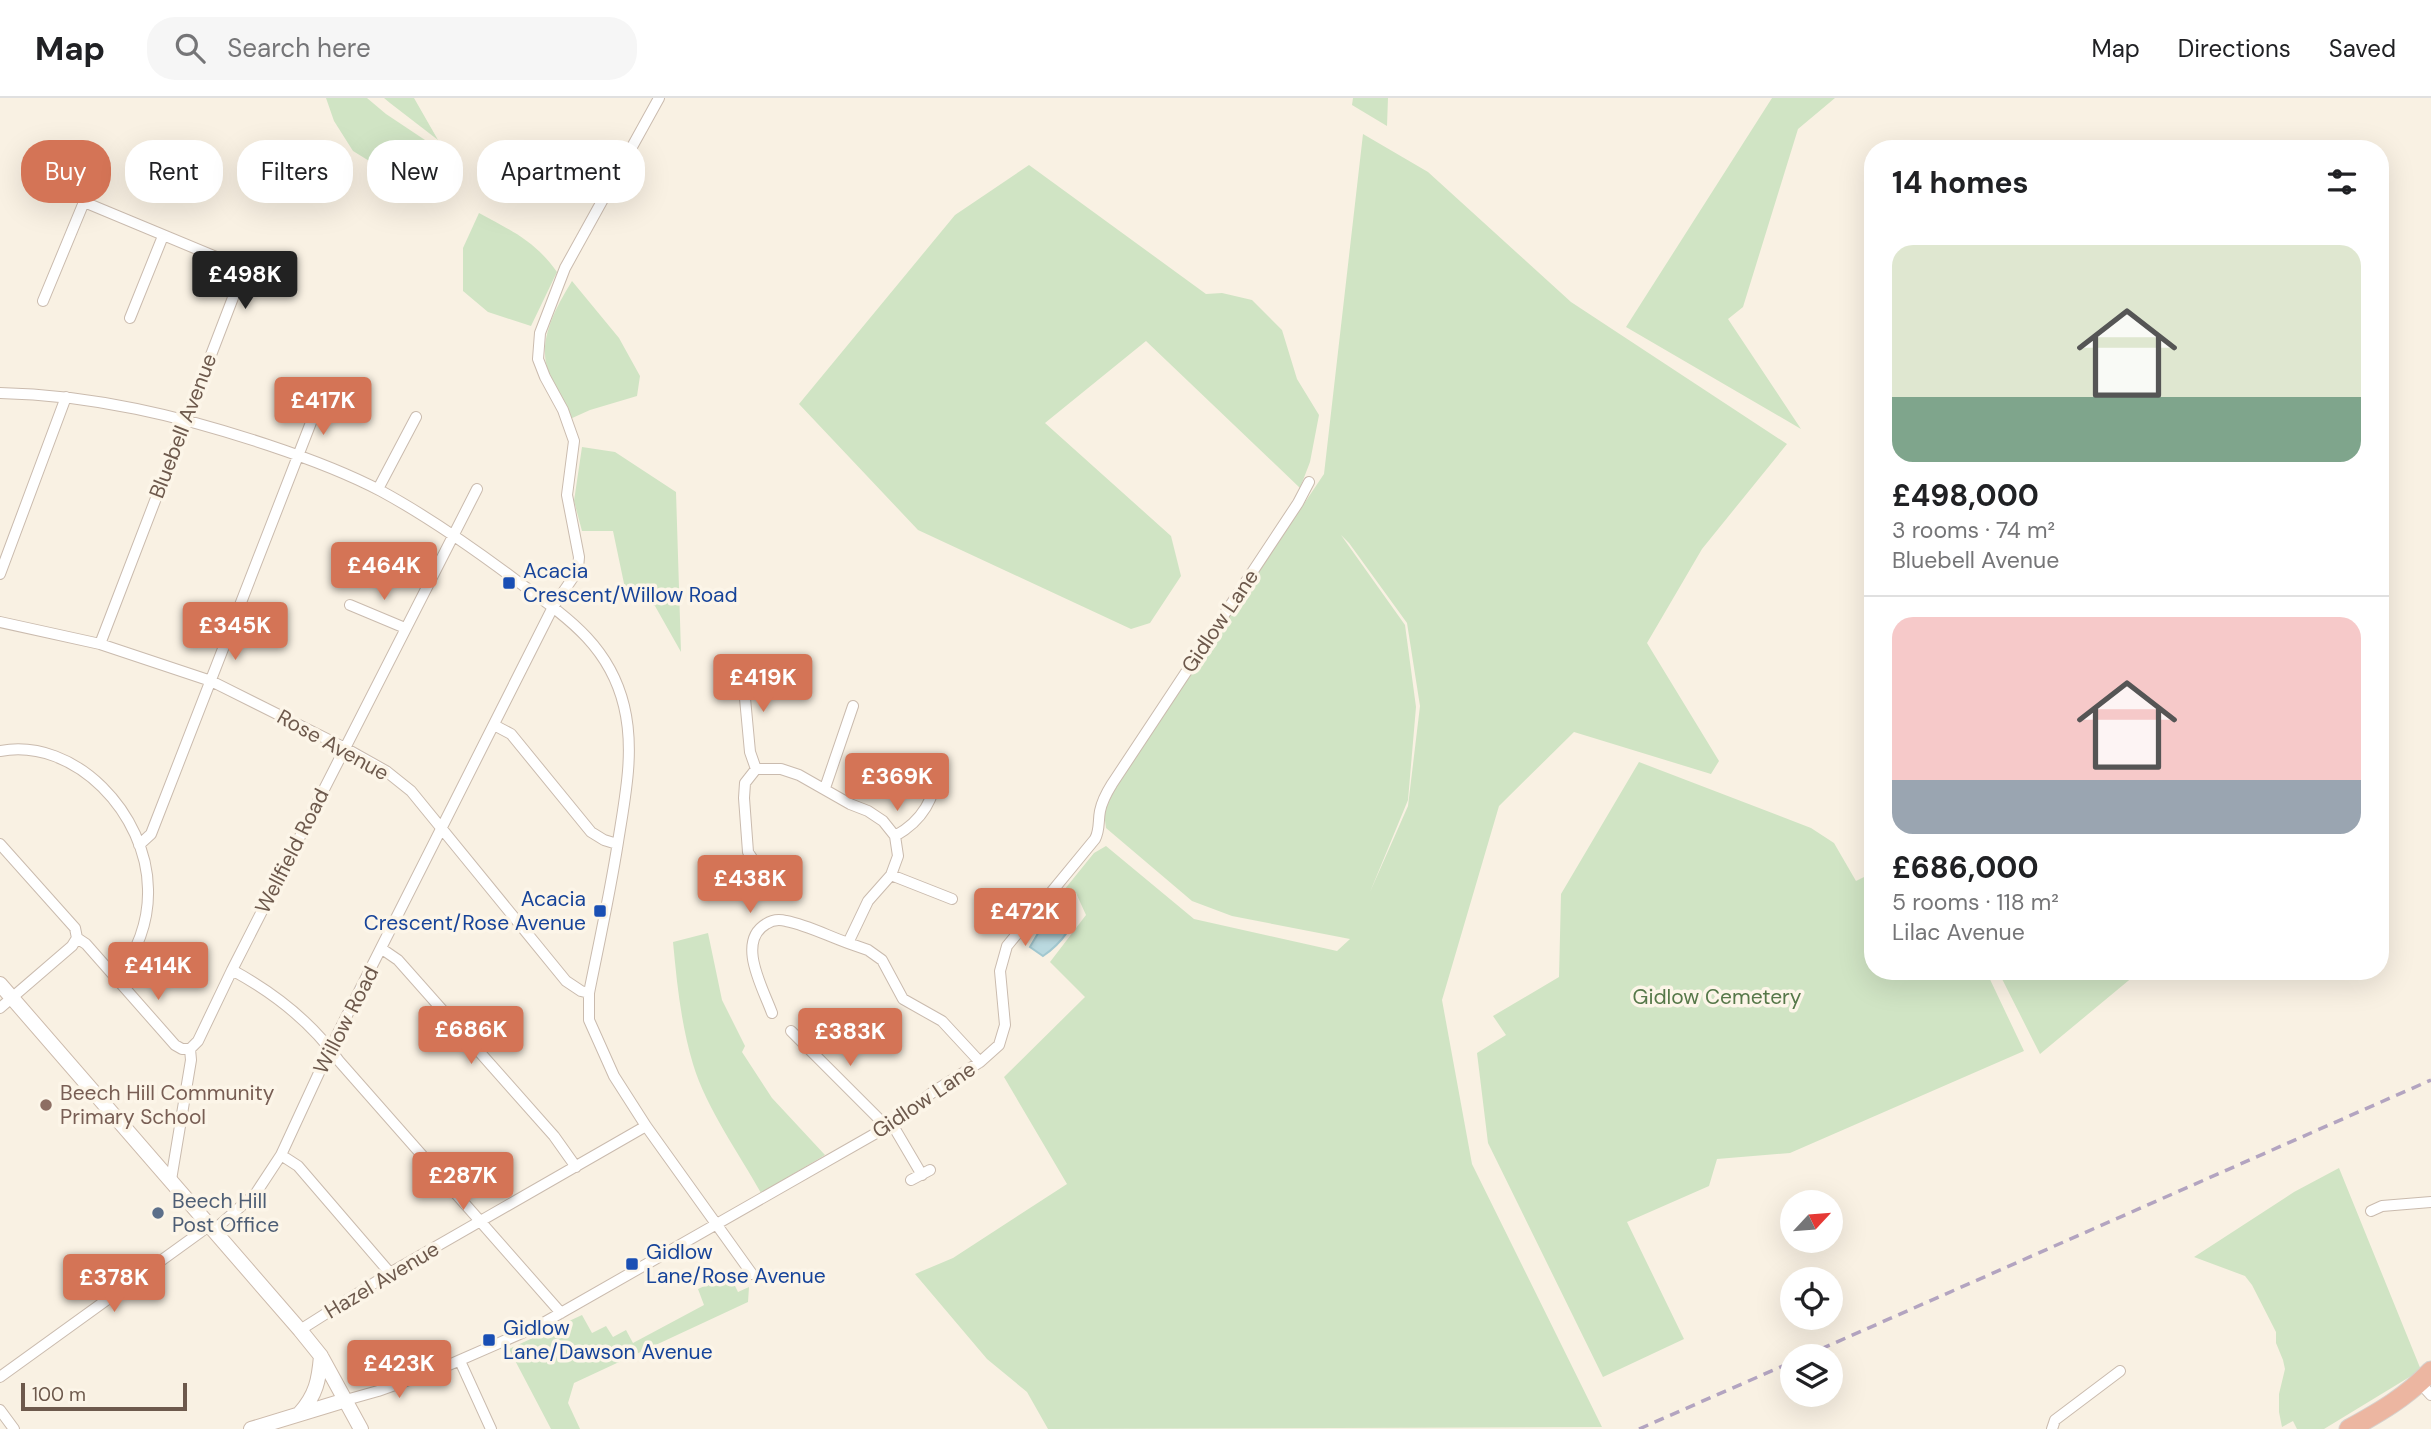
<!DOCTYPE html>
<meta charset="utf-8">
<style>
:root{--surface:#fff;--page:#f6f6f6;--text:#202124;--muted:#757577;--line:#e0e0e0;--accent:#d47456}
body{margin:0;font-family:"DM Sans",sans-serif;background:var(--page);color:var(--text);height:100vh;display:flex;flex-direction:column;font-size:26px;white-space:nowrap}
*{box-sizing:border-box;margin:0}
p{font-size:23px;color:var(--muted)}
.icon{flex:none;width:38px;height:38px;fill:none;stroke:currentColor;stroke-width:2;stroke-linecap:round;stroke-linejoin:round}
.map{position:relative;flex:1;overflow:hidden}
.panel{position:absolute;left:1864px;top:42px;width:525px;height:840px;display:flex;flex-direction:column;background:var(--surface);border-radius:28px;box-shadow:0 7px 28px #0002}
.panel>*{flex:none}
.top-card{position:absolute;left:21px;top:42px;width:665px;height:63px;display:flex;gap:14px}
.needle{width:46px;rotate:64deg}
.tools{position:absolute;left:1780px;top:1092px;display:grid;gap:14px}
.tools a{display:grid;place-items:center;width:63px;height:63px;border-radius:50%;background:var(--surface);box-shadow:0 7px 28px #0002;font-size:35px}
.scale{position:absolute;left:21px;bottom:18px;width:166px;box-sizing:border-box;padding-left:7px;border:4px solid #6d594c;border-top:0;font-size:19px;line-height:24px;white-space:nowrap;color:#6d594c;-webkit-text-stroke:5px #fcf5e8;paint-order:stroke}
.price{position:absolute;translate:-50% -60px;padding:0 16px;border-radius:7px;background:var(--accent);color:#fff;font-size:23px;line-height:46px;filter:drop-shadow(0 2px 4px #0008)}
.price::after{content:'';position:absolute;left:50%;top:42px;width:21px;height:16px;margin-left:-10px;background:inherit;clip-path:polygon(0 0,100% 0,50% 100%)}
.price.on{background:#222;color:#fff}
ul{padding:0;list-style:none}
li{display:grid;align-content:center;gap:14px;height:371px;padding:0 28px}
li+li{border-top:2px solid var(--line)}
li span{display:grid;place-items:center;height:217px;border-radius:21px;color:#555}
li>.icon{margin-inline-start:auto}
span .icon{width:126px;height:126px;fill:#fffc;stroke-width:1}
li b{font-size:30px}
h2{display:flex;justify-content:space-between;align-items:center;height:84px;padding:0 28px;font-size:30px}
.pill{padding:0 24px;border-radius:28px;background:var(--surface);box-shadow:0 7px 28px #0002;font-size:24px;line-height:63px}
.pill.on{background:var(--accent);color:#fff}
header{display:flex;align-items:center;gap:42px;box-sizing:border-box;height:98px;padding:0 35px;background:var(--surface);border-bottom:2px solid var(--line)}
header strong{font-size:33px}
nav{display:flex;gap:38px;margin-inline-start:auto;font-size:24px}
.search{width:490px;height:63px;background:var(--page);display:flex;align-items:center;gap:18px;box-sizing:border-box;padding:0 24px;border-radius:28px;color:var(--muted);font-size:26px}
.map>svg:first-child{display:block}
.green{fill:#d0e4c4;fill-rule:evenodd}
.water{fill:#bad9df;stroke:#a2c8d0;stroke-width:2}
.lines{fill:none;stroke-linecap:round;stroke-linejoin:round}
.street-casing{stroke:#cabbae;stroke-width:12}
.secondary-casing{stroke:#cdbbac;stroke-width:16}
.highway-casing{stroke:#d6d1cd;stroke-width:21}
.street{stroke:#fff;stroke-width:10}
.secondary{stroke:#fff;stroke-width:14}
.highway{stroke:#ecb6a1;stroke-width:19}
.rail{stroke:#b3a4c0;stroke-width:3.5;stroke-dasharray:10 7;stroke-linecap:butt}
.transit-dot{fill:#1a4fb4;stroke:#fcf5e8;stroke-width:2.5}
.education-dot{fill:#8d6e63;stroke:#fcf5e8;stroke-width:2.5}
.service-dot{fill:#5c6f8a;stroke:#fcf5e8;stroke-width:2.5}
.labels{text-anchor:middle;stroke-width:7;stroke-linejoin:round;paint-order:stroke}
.street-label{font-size:21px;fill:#6d594c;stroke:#fcf5e8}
.transit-label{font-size:21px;fill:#164399;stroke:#fcf5e8;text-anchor:start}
.park-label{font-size:21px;fill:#567849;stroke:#fcf5e8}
.education-label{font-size:21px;fill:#785e54;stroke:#fcf5e8;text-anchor:start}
.service-label{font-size:21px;fill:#4e5e75;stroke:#fcf5e8;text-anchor:start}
</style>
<header>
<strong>Map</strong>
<div class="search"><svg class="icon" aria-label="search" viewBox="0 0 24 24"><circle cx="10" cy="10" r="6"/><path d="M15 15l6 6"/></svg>Search here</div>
<nav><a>Map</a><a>Directions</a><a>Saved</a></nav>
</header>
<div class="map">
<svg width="2431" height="1331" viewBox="0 0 2431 1331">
<rect width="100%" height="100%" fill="#f9f1e3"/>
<path class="green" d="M 326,0 L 367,0 L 386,16 L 449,58 L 414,65 L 392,77 L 353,53 L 334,23 Z
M 384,0 L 414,0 L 438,42 L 390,5 Z
M 1353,0 L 1388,0 L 1387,28 L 1352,7 Z
M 1772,0 L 1835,0 L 1798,31 L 1743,209 L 1728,221 L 1801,331 L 1626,229 Z
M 1363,36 L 1428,74 L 1571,204 L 1787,346 L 1702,451 L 1647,545 L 1719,663 L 1711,676 L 1574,634 L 1499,708 L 1442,902 L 1472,1066 L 1602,1329 L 1048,1331 L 1027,1294 L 987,1261 L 915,1176 L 953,1160 L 1067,1086 L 1004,979 L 1085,899 L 1050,864 L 1086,817 L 1076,795 L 1060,797 L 1094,755 L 1106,748 L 1194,821 L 1337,853 L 1350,841 L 1232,818 L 1192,803 L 1106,730 L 1104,715 L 1113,694 L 1198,563 L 1324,376 ZM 1341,437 L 1349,445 L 1407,525 L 1420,608 L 1408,708 L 1370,794 L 1408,702 L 1416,609 L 1405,527 Z
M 1029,67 L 1206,196 L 1222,195 L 1252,202 L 1282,232 L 1297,281 L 1319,317 L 1310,364 L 1300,390 L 1146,243 L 1045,325 L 1171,438 L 1181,478 L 1150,525 L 1131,531 L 918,432 L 799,306 L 955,117 Z
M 479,115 C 512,133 535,143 557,174 L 531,228 L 488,214 L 463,193 L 463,150 Z
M 572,183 L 619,240 L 640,278 L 637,298 L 590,312 L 570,321 C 561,301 545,277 545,255 C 544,230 560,203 572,183 Z
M 582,349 L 615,354 L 676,394 L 681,554 L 655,508 L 626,495 L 613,433 L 582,433 L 574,403 Z
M 1639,664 L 1811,730 L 1834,745 L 1856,783 L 1872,775 L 1872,873 L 1986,873 L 2024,953 L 1790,1055 L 1717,1061 L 1709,1088 L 1627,1124 L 1684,1241 L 1603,1279 L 1488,1045 L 1477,955 L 1506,937 L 1493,918 L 1559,879 L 1561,796 Z
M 708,835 L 722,902 L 745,948 L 742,954 L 772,1000 L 825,1057 L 761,1095 C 739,1055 706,1010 693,966 C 681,926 677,886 673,844 Z
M 1998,873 L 2140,873 L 2040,956 Z
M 2339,1070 L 2421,1272 L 2324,1331 L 2297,1331 L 2293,1323 L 2282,1329 L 2279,1314 L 2279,1296 L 2285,1271 L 2283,1262 L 2276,1245 L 2276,1234 L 2252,1187 L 2245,1178 L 2194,1159 L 2294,1094 Z
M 726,1178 L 731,1187 L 734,1186 L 738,1194 L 749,1189 L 748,1204 L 574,1285 L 568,1305 L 580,1331 L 551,1331 L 509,1251 L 582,1217 L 592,1235 L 606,1228 L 613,1239 L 626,1232 L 633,1245 L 704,1207 L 698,1191 Z"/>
<path class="water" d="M 1059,802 L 1073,805 C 1080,825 1059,847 1043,858 L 1030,849 L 1040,832 L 1043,820 Z"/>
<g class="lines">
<g class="street-casing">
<path id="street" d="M 43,203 L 84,104 L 233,166 L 239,174 L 239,184 L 100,546
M 130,220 L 163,138
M 0,295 C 93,297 181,318 268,347 C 307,360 345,374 381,393 C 429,419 473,450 517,483 C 565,518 609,546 624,608 C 635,653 625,699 618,744 C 610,795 599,845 589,895 L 589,922 L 614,978 L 646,1028 L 752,1176
M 378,391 L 416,319
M 0,476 L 66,299
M 350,507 L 405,530
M 0,524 L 100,546 L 211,583 L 345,650 L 386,673 L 411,693 L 566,883 L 581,893 L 589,895
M 742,568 L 750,654 L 756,671
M 726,570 L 743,578
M 494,627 L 511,636 L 591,734 L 604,742 L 617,746
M 0,653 C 76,639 147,717 148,791 C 149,823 137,856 116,880
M 825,690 L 853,608
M 895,738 C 924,722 933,701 940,669
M 0,746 L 75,830 L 77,840 L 86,846 L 175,947 L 182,951 L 190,951
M 139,747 L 151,736 L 317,309
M 770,774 L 756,766 L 748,754 L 744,700 L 745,685 L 756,671 L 781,671 L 799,677 L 850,706 L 868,713 L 883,723 L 895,738 L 898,758 L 891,777 L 868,803 L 848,845 L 868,852 L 882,862 L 903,901 L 942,923 L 980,964
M 891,777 L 952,801
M 382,851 L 398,862 L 554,1038 L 576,1069
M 232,872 C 274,895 311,923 339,963 L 561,1215
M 0,910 L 72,848 L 77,840
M 772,915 C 763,890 736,844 766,826 C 772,822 779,821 786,823 C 807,827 828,838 848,845
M 791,933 L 887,1029
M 190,951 L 198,943 L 232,872 L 477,391
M 892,1026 L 922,1077
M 281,1057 L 298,1068 L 390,1175
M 171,1082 L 191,962 L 190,951
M 911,1082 L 930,1072
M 2371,1113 L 2382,1108 L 2431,1104
M 214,1132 L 256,1095 L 281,1057 L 330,951 L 553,509 L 572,481 L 578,470 L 579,459 L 567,397 L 574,343 L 563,312 L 545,279 L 538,261 L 540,235 L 565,170 L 659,0
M 300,1232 L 390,1175 L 646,1028
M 460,1263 L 491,1331
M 0,1279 L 209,1128
M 2420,1285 L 2431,1297
M 346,1302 L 378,1293 L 442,1270 L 538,1228 L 892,1026 L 933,994 L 980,964 L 999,947 L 1005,927 L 1000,873 L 1007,848 L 1095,741 C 1100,732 1098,723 1100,713 C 1102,703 1107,694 1112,686 L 1298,405 L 1309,384
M 0,1312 L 14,1331
M 2052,1331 L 2055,1322 L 2120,1273"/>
</g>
<g class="secondary-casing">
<path id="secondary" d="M 0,886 L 300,1232 L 321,1258 L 361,1331
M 300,1315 C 316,1297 319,1282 321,1258
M 251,1331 L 346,1302"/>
</g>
<g class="highway-casing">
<path id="highway" d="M 2349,1331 C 2380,1314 2406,1299 2431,1273"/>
</g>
<use href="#street" class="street"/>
<use href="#secondary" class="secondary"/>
<use href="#highway" class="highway"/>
<path class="rail" d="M 1805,1258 L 2431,982
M 1639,1331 L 1792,1264"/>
</g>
<g class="transit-dot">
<rect x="502" y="478" width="14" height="14" rx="3.5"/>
<rect x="593" y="806" width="14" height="14" rx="3.5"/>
<rect x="625" y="1159" width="14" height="14" rx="3.5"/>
<rect x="482" y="1235" width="14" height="14" rx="3.5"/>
</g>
<circle class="education-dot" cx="46" cy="1007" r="7"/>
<circle class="service-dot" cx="158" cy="1115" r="7"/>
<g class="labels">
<g class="street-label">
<text transform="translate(183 328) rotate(-69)" y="7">Bluebell Avenue</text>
<text transform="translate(1220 523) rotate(-56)" y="7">Gidlow Lane</text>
<text transform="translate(333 647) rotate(29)" y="7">Rose Avenue</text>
<text transform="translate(292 753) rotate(-63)" y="7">Wellfield Road</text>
<text transform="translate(346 922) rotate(-63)" y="7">Willow Road</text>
<text transform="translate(924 1002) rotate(-34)" y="7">Gidlow Lane</text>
<text transform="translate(382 1182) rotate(-31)" y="7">Hazel Avenue</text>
</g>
<g class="transit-label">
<text x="523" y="480">Acacia<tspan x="523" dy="24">Crescent/Willow Road</tspan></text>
<text x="586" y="808" text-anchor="end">Acacia<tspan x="586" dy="24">Crescent/Rose Avenue</tspan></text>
<text x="646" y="1161">Gidlow<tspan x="646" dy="24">Lane/Rose Avenue</tspan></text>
<text x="503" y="1237">Gidlow<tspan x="503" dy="24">Lane/Dawson Avenue</tspan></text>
</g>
<g class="park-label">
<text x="1717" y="906">Gidlow Cemetery</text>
</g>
<g class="education-label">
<text x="60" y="1002">Beech Hill Community<tspan x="60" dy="24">Primary School</tspan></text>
</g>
<g class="service-label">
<text x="172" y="1110">Beech Hill<tspan x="172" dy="24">Post Office</tspan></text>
</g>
</g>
</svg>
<div class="tools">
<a><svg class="needle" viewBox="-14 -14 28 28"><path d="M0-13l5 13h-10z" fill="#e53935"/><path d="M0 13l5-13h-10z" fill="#757577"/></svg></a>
<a><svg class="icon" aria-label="locate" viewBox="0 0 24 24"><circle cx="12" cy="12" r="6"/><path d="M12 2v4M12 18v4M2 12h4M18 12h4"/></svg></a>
<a><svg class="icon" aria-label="layers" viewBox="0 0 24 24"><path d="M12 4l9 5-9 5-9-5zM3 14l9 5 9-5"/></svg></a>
</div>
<div class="scale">100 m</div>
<b class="price on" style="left:245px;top:213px">£498K</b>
<b class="price" style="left:323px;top:339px">£417K</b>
<b class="price" style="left:384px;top:504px">£464K</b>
<b class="price" style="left:235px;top:564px">£345K</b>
<b class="price" style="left:763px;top:616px">£419K</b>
<b class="price" style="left:897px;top:715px">£369K</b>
<b class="price" style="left:750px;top:817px">£438K</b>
<b class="price" style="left:1025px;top:850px">£472K</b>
<b class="price" style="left:158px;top:904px">£414K</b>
<b class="price" style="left:471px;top:968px">£686K</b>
<b class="price" style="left:850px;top:970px">£383K</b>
<b class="price" style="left:463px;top:1114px">£287K</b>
<b class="price" style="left:114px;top:1216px">£378K</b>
<b class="price" style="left:399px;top:1302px">£423K</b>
<div class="top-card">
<a class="pill on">Buy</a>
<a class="pill">Rent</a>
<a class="pill">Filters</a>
<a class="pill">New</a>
<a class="pill">Apartment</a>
</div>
<section class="panel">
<h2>14 homes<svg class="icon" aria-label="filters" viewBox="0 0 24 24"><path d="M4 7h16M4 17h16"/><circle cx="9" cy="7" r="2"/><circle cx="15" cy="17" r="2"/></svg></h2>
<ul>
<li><span style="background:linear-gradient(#dfe7d0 70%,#7fa58c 0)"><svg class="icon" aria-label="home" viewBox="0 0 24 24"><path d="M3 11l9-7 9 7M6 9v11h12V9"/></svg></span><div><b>£498,000</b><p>3 rooms · 74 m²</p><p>Bluebell Avenue</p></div></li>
<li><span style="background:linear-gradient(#f6c9c9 75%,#9aa5b1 0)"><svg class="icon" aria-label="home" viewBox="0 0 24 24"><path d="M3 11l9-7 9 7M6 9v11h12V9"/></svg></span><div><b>£686,000</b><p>5 rooms · 118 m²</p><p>Lilac Avenue</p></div></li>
</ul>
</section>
</div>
